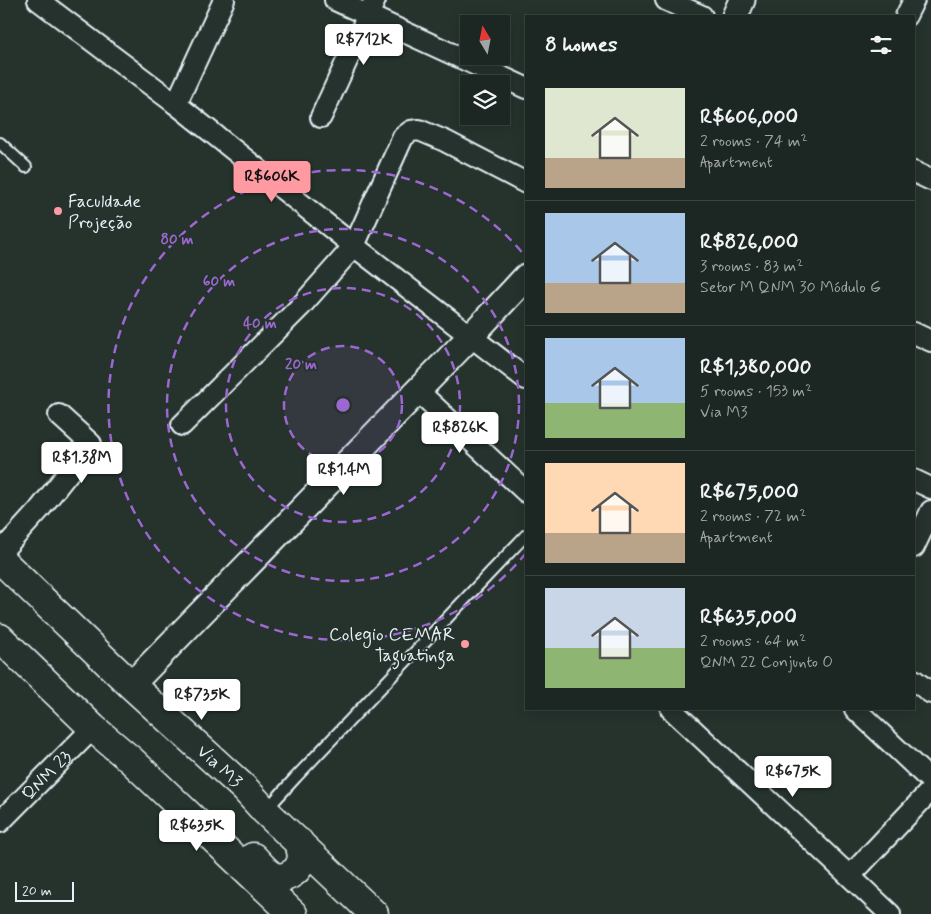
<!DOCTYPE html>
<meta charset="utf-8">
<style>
:root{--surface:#1c2622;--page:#29322f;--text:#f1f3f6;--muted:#a0a5a5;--line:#3a4340;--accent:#ff9aa2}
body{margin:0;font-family:Mynerve,sans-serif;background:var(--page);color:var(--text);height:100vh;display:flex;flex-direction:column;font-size:19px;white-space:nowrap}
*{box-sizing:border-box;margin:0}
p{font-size:16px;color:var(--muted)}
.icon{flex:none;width:28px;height:28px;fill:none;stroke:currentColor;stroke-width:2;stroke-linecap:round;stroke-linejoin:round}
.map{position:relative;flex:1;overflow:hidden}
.details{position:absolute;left:525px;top:15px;width:390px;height:695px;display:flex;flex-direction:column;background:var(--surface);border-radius:0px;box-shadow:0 2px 12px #0003,0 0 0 1px var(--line)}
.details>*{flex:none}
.needle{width:32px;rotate:350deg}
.buttons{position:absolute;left:460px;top:15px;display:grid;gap:10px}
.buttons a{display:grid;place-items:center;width:50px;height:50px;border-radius:0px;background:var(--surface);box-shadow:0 2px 12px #0003,0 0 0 1px var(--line);font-size:25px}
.scale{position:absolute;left:15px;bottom:12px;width:59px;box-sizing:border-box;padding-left:5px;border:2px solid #e8f1f8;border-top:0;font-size:14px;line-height:18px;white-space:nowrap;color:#e8f1f8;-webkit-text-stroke:4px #26332d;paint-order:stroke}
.price{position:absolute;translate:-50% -42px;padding:0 11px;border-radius:5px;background:#fff;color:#222;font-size:16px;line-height:32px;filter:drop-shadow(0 1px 2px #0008)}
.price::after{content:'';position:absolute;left:50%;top:30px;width:15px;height:11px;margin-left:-8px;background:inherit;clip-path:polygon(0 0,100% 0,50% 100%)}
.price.active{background:var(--accent);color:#111}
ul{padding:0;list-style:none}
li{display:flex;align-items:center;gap:15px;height:125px;padding:0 20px}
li+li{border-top:1px solid var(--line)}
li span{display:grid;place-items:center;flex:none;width:140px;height:100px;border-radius:0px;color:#555}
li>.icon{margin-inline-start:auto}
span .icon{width:60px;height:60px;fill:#fffc;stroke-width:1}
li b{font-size:21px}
h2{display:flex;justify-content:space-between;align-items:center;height:60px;padding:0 20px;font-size:21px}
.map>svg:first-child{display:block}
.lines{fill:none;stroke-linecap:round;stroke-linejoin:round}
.service-casing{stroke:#e8f1f8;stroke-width:14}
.minor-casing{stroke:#e8f1f8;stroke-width:24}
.tertiary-casing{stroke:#e8f1f8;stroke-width:29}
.secondary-casing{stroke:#e8f1f8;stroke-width:31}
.service{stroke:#26332d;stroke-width:10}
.minor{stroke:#26332d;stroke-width:20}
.tertiary{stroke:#26332d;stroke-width:25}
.secondary{stroke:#26332d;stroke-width:28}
.ring{fill:none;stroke:#9c67d0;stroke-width:2.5;stroke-dasharray:9 6}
.poi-dot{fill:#ff9aa2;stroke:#26332d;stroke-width:2}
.labels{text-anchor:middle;stroke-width:4;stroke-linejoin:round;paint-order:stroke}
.poi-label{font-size:18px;fill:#e8f1f8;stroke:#26332d;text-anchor:start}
.street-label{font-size:18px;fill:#e8f1f8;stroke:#26332d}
.centre{fill:#9c67d0;stroke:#26332d;stroke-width:2.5}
.ring-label{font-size:15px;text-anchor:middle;font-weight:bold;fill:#9c67d0;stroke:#26332d;stroke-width:4;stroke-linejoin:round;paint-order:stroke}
</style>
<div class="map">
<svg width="931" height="914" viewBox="0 0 931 914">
<rect width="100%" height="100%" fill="#26332d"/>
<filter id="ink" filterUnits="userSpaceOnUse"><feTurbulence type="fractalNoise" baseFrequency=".02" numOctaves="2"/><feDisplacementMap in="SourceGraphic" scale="10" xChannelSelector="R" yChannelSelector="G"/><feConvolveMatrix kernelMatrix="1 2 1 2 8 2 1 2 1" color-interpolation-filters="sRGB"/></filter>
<g filter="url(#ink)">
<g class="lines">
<g class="service-casing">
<path id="service" d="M 0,143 L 26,167
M 266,810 L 296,777 L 526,535"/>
</g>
<g class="minor-casing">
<g id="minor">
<path d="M 38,0 L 176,104 L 354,246 L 526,379"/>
<path d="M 335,0 L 526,88"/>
<path d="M 666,0 L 702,16"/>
<path d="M 906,16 L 914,0"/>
<path d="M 176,104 L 224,0"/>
<path d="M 321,117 L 375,0"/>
<path d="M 914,172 L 931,180"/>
<path d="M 914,333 L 931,341"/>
<path d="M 418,391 L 526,492"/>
<path d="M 182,425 L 300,307 L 354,246 L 403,137 L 411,131 L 419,130 L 445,141 L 526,183"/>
<path d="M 914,480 L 931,488"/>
<path d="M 914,547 L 931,511"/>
<path d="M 0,553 L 39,510 L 91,444 L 59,415"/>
<path d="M 914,680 L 931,693"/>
<path d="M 671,709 L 890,914"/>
<path d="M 855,709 L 931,781"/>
<path id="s1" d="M 0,822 L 93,728"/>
<path d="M 850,876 L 931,790"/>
</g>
</g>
<g class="tertiary-casing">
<path id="tertiary" d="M 735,16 L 742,0
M 131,685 L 471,336 L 526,277"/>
</g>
<g class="secondary-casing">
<g id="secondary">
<path id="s2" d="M 0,559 L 131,685 L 245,789 L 265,811 L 374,914"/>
<path d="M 0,638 L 93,728 L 131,760 L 293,914"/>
<path d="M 253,857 C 259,863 266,872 273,876 C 284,881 299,872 301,861 C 303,855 300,848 299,842"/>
</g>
</g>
<use href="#service" class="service"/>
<use href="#minor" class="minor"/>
<use href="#tertiary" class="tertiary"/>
<use href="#secondary" class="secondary"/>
</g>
</g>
<circle cx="343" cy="405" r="59" fill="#9c67d0" fill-opacity=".12"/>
<g class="ring">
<circle cx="343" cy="405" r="59"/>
<circle cx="343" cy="405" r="117"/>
<circle cx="343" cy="405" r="176"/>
<path d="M526 553A235 235 0 1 1 526 257"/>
</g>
<g class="poi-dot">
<circle cx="58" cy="211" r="5"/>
<circle cx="465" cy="644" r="5"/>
</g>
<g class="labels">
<g class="poi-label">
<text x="68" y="207">Faculdade<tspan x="68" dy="21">Projeção</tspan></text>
<text x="455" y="640" text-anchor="end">Colegio CEMAR<tspan x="455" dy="21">Taguatinga</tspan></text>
</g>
<g class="street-label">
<text dy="6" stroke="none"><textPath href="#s2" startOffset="302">Via M3</textPath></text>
<text dy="6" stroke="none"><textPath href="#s1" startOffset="66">QNM 23</textPath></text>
</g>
</g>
<circle cx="343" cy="405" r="8" class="centre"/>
<g class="ring-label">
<text x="177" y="244">80 m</text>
<text x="219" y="286">60 m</text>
<text x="260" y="328">40 m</text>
<text x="301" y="369">20 m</text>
</g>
</svg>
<div class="buttons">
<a><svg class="needle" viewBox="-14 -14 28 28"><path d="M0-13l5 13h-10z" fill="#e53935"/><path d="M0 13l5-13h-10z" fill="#a0a5a5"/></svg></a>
<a><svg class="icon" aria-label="layers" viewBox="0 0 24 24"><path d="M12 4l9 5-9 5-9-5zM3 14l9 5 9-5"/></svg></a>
</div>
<div class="scale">20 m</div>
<b class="price" style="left:364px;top:66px">R$712K</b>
<b class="price active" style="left:272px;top:203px">R$606K</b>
<b class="price" style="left:460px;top:454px">R$826K</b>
<b class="price" style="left:82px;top:484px">R$1.38M</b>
<b class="price" style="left:344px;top:496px">R$1.4M</b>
<b class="price" style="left:202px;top:721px">R$735K</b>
<b class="price" style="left:793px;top:798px">R$675K</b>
<b class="price" style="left:197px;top:852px">R$635K</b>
<section class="details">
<h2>8 homes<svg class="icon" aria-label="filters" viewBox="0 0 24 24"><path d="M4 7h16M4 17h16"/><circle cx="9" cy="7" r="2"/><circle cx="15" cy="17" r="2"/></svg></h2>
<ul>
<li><span style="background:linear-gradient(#dfe7d0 70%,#b9a48a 0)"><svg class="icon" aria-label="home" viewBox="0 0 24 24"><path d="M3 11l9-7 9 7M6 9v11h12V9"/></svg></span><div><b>R$606,000</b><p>2 rooms · 74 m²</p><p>Apartment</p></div></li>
<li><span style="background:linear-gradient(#a9c7e8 70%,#b9a48a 0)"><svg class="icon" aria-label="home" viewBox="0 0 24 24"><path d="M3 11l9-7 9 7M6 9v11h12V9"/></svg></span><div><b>R$826,000</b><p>3 rooms · 83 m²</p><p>Setor M QNM 30 Módulo G</p></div></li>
<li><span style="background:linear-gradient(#a9c7e8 65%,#8fb573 0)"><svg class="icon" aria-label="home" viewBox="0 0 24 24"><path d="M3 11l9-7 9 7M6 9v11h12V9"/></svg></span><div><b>R$1,380,000</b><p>5 rooms · 153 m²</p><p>Via M3</p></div></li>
<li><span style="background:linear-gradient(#ffd9b3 70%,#b9a48a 0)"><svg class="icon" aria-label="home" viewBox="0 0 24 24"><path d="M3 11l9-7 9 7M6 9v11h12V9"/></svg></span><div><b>R$675,000</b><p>2 rooms · 72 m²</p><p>Apartment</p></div></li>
<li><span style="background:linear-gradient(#c9d6e8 60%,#8fb573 0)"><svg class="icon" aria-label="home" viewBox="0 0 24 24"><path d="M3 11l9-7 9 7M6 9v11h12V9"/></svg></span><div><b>R$635,000</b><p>2 rooms · 64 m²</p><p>QNM 22 Conjunto O</p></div></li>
</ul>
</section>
</div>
